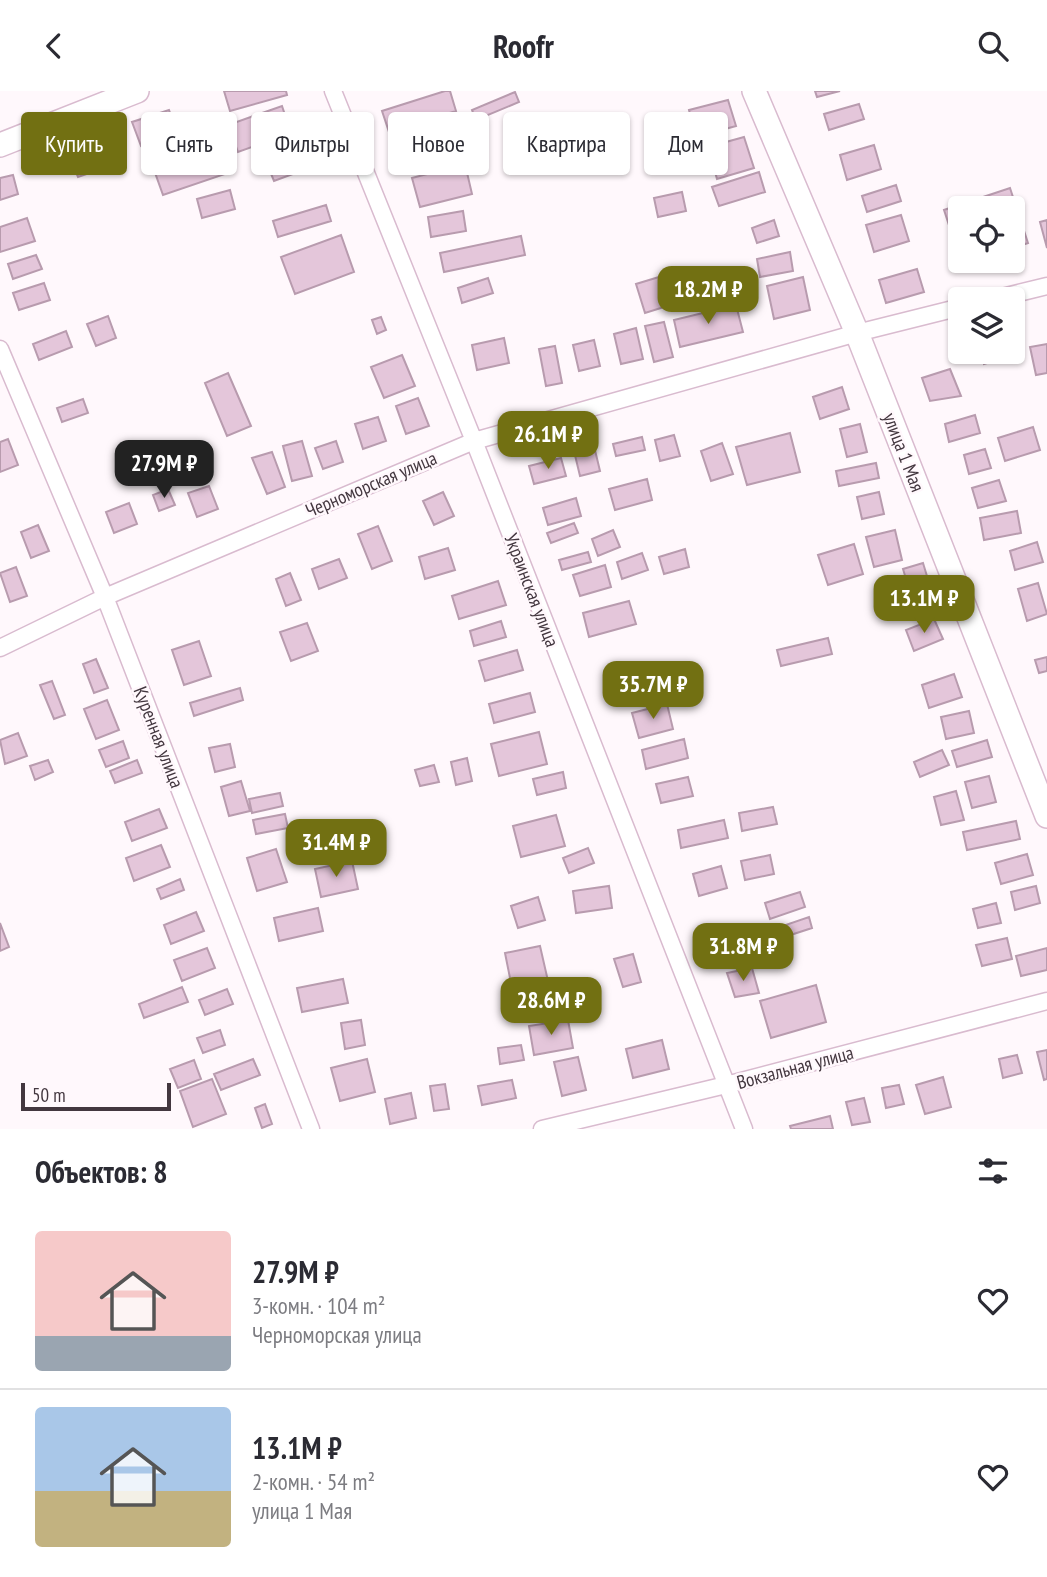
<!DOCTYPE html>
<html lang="ru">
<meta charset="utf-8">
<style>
:root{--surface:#fff;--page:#f7f7f7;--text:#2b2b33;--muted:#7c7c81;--line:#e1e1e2;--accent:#727012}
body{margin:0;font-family:"PT Sans Narrow",sans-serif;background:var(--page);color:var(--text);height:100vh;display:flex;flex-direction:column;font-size:26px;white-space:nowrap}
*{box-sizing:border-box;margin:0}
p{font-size:23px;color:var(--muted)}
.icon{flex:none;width:38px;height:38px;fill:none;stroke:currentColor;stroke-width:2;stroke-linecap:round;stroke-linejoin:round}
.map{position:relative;height:1038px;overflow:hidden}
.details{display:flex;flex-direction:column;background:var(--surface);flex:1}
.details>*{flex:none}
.hud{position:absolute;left:21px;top:21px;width:1006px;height:63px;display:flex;gap:14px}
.buttons{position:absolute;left:948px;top:105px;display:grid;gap:14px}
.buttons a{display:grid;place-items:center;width:77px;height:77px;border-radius:7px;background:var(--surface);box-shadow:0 2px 5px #0004;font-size:35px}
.scale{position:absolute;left:21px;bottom:18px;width:150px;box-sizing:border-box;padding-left:7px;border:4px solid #43373f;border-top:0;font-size:19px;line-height:24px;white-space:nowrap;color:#43373f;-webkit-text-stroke:5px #fff8fc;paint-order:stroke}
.price{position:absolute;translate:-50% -60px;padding:0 16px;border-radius:14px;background:var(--accent);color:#fff;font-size:23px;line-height:46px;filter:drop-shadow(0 2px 4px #0008)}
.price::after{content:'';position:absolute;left:50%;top:42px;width:21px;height:16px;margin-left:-10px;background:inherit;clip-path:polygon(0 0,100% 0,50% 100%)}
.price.current{background:#222;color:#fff}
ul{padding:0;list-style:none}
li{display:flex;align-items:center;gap:21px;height:175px;padding:0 35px}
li+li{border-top:2px solid var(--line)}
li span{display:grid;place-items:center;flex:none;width:196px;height:140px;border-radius:7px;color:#555}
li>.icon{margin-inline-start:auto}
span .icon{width:84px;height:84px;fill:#fffc;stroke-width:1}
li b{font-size:30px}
h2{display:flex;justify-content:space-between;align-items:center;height:84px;padding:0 35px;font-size:30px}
.tag{padding:0 24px;border-radius:7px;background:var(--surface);box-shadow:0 2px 5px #0004;font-size:24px;line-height:63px}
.tag.current{background:var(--accent);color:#fff}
header{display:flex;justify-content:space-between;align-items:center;height:91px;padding:0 35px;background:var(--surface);font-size:32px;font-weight:600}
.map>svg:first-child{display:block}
.building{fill:#e4c6da;stroke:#b89bae;stroke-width:2}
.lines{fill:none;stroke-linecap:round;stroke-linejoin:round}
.street-casing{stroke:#d9bbcf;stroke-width:19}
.secondary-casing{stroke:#d9bbcf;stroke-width:26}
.street{stroke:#fff;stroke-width:16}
.secondary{stroke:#fff;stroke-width:23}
.labels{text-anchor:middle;stroke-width:5;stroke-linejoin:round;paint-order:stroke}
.street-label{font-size:19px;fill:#43373f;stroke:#fff8fc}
</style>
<header><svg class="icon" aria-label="back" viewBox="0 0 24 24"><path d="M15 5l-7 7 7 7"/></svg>Roofr<svg class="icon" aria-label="search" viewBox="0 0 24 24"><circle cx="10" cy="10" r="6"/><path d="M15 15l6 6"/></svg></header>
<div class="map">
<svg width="1047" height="1038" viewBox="0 0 1047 1038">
<rect width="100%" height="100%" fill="#fff8fc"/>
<path class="building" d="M 224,0 L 286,0 L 287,4 L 230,20 Z
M 445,0 L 450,0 L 456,20 L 389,41 L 382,20 Z
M 815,0 L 840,0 L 817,6 Z
M 515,1 L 519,11 L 476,29 L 472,19 Z
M 728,9 L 736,35 L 696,46 L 689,19 Z
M 859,13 L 864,28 L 829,39 L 824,23 Z
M 282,15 L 291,42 L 238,61 L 228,34 Z
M 169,19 L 178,43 L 141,55 L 132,31 Z
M 440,44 L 444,62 L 402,71 L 399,54 Z
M 101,46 L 113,74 L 78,86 L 67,60 Z
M 744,46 L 754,77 L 717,88 L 708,56 Z
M 874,54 L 881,78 L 847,89 L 840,64 Z
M 215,55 L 225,83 L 163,104 L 153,76 Z
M 306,63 L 312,76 L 274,90 L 269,78 Z
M 465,73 L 472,103 L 420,116 L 412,87 Z
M 759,81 L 765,101 L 719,115 L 712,96 Z
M 13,84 L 18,103 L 0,109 L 0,87 Z
M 896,94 L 901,110 L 867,121 L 862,105 Z
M 1010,97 L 1028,152 L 1013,157 L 1013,117 L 961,117 L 961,170 L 974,170 L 962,174 L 944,119 Z
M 230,99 L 235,118 L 202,127 L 197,108 Z
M 682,101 L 686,120 L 658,126 L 654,107 Z
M 326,114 L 331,130 L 278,146 L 273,130 Z
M 463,120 L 466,140 L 431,146 L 428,126 Z
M 901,124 L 909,150 L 874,161 L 866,134 Z
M 27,127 L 35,150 L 0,161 L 0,136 Z
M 774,129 L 779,145 L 757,152 L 752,137 Z
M 1047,129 L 1047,157 L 1040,131 Z
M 341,144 L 354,181 L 295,203 L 281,166 Z
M 521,145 L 525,164 L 444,181 L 440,162 Z
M 790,161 L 793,180 L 760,186 L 757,168 Z
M 36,164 L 42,178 L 13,188 L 8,173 Z
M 917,178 L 924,201 L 886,212 L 879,189 Z
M 672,182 L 680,211 L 645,222 L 636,193 Z
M 803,186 L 810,219 L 774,228 L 767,195 Z
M 488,187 L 493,202 L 462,212 L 458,197 Z
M 44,192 L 50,209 L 19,219 L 13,202 Z
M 736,214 L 743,241 L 680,256 L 674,229 Z
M 108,225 L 116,247 L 96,255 L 87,233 Z
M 381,226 L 386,239 L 377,243 L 372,229 Z
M 664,231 L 673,266 L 654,271 L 645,235 Z
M 636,237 L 643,268 L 621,273 L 614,243 Z
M 66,240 L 72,256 L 39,269 L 33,253 Z
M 504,247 L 509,272 L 477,279 L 472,254 Z
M 594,249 L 600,275 L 579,280 L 573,254 Z
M 1047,253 L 1047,282 L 1036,284 L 1030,256 Z
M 555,255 L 562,292 L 546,295 L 539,258 Z
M 981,261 L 998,261 L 1000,268 L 984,273 Z
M 402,264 L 415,295 L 384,307 L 371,276 Z
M 950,278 L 961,305 L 930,310 L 922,287 Z
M 228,282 L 251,335 L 227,345 L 205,292 Z
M 842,296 L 849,318 L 820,328 L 813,306 Z
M 418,307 L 429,335 L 406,343 L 396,315 Z
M 83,308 L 88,322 L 62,331 L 57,317 Z
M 975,324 L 980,342 L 949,351 L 945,333 Z
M 378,326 L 386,350 L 363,358 L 355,333 Z
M 860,333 L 867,361 L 847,366 L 840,338 Z
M 1033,336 L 1040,359 L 1005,370 L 998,347 Z
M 790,342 L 800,381 L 747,394 L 736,356 Z
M 674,344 L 680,365 L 660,370 L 655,349 Z
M 642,346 L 645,359 L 616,365 L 613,353 Z
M 8,348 L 18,374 L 0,381 L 0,351 Z
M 302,350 L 312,385 L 292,390 L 283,355 Z
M 336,350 L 343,371 L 323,378 L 315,357 Z
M 722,352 L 733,383 L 711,390 L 701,360 Z
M 594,355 L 600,380 L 580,385 L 574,360 Z
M 985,358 L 991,377 L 969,383 L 964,364 Z
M 272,361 L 285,396 L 267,403 L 252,367 Z
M 561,367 L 566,385 L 534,393 L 529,375 Z
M 876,372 L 879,387 L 839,395 L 836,380 Z
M 647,388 L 652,409 L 615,419 L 609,398 Z
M 999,389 L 1006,410 L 978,417 L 972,397 Z
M 209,395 L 218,418 L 197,426 L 188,402 Z
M 168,398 L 175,414 L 159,420 L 153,404 Z
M 443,401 L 454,425 L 434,434 L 423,410 Z
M 879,401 L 884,423 L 862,428 L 857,406 Z
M 576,407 L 581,425 L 548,434 L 543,417 Z
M 129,412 L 137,433 L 114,442 L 106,421 Z
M 1017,420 L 1021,442 L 984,449 L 980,427 Z
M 574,432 L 578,442 L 551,452 L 547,442 Z
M 38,434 L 49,460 L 31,467 L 21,441 Z
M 378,435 L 392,470 L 372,478 L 358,443 Z
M 613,439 L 620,456 L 598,465 L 592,448 Z
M 895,439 L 902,469 L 874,476 L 866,446 Z
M 1037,451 L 1043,471 L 1015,479 L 1010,460 Z
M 854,453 L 863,483 L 828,494 L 818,464 Z
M 448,457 L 455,479 L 425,488 L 419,466 Z
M 685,458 L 689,476 L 664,483 L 659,466 Z
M 588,461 L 591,471 L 562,479 L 559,469 Z
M 642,462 L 648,479 L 622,488 L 617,471 Z
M 339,468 L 347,487 L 319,498 L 312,478 Z
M 923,472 L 930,495 L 910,501 L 903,478 Z
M 605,474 L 611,496 L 580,505 L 573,484 Z
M 16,476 L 27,505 L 10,511 L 0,482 Z
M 290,482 L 301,509 L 286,515 L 276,488 Z
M 498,490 L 506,514 L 459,528 L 452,505 Z
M 1038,492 L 1047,523 L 1027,530 L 1018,498 Z
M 629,510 L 636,533 L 589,546 L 583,522 Z
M 934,528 L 943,548 L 914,560 L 906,539 Z
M 501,530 L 506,546 L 474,555 L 470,540 Z
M 307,532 L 318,560 L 291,570 L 280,541 Z
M 828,547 L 832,563 L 781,575 L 777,559 Z
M 199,550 L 211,585 L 184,594 L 172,559 Z
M 517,559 L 523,579 L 485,590 L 479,570 Z
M 1047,566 L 1047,580 L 1039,582 L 1035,569 Z
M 96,568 L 108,597 L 94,602 L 83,573 Z
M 680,581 L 685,601 L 645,610 L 640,591 Z
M 954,583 L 962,606 L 929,617 L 922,594 Z
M 52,590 L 65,624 L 54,628 L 40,594 Z
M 240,597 L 243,609 L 194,625 L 190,612 Z
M 530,602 L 535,621 L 494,632 L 489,613 Z
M 107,609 L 119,639 L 96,648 L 84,618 Z
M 667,613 L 673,638 L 639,647 L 632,622 Z
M 969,620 L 974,642 L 946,648 L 941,626 Z
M 539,641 L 547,673 L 499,685 L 491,653 Z
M 18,642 L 27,665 L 5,673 L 0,649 Z
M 684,648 L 688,667 L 646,678 L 642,659 Z
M 987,649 L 992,666 L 957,676 L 952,660 Z
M 123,650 L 129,667 L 106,676 L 99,659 Z
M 230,653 L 235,676 L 215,681 L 209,657 Z
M 942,659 L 949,674 L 920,686 L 914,671 Z
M 467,667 L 472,690 L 456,694 L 451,671 Z
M 48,669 L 53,681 L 35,689 L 30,675 Z
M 137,669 L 142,682 L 115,692 L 110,680 Z
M 434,674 L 439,691 L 420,695 L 415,679 Z
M 563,681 L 566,697 L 537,704 L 533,688 Z
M 989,685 L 996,711 L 972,717 L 965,691 Z
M 688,686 L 693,705 L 661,712 L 656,693 Z
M 241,690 L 250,720 L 229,725 L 221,696 Z
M 956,700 L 964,729 L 941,734 L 934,706 Z
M 280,702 L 283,715 L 252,722 L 249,708 Z
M 773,716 L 777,733 L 742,740 L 739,722 Z
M 159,718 L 167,737 L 132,750 L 125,731 Z
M 285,723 L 288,737 L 256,743 L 253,729 Z
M 556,724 L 565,755 L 521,766 L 513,735 Z
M 724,729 L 728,747 L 681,757 L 678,739 Z
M 1016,730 L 1020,748 L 967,759 L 963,741 Z
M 161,754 L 170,776 L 134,790 L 126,767 Z
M 588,757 L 594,772 L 569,782 L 563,767 Z
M 276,758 L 287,791 L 257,800 L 247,767 Z
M 1027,763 L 1033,784 L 1001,793 L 995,772 Z
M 770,764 L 774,783 L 745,789 L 741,770 Z
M 352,770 L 358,798 L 321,806 L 315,778 Z
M 721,775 L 727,797 L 699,805 L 693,783 Z
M 180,788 L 184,799 L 161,808 L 157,798 Z
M 609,795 L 612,817 L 576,822 L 573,800 Z
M 1036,795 L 1040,812 L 1015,819 L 1011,801 Z
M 800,801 L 805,816 L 770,828 L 765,812 Z
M 538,806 L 545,829 L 518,837 L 511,815 Z
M 996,812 L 1001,832 L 978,837 L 973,818 Z
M 318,817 L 323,840 L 279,850 L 274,827 Z
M 196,821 L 204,840 L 171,853 L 164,834 Z
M 809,826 L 812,837 L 769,851 L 765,841 Z
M 0,832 L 9,856 L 0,860 Z
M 755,841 L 762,863 L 724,875 L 717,853 Z
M 1007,847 L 1012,868 L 982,875 L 976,854 Z
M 540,855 L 548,890 L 512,897 L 505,862 Z
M 207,857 L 215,877 L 182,890 L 174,869 Z
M 1047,857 L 1047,879 L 1021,885 L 1016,865 Z
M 633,863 L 641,891 L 623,896 L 614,868 Z
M 752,877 L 759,902 L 735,906 L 727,882 Z
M 343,888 L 348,912 L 302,921 L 297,897 Z
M 816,894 L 826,931 L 771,947 L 760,910 Z
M 182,896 L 188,911 L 144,927 L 139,913 Z
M 227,898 L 233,913 L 205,924 L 199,909 Z
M 566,899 L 568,920 L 521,926 L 518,905 Z
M 361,929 L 365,954 L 345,958 L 341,932 Z
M 568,929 L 573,957 L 534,964 L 529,935 Z
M 220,939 L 225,954 L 203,962 L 197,947 Z
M 662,949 L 669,978 L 633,987 L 626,958 Z
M 521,954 L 524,969 L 500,973 L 498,957 Z
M 1047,959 L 1047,988 L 1044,989 L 1037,961 Z
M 1017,964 L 1022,982 L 1003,987 L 999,968 Z
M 578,966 L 586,999 L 562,1005 L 554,971 Z
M 253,968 L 260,984 L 221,999 L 214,983 Z
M 367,968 L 375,1001 L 340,1010 L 331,977 Z
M 194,969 L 201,988 L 178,997 L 170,978 Z
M 943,986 L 951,1016 L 925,1023 L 916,994 Z
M 212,988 L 226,1023 L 193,1036 L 180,1000 Z
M 512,989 L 516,1007 L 482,1014 L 478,995 Z
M 445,993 L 449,1018 L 434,1020 L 430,995 Z
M 899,994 L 904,1013 L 886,1017 L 882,997 Z
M 411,1002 L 416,1027 L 390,1033 L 385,1008 Z
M 864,1007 L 870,1031 L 852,1034 L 846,1011 Z
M 265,1013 L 272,1033 L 262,1037 L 255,1017 Z
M 830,1025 L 833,1038 L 791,1038 L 790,1035 Z"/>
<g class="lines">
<g class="street-casing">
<path id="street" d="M 333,0 L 474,350 L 744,1038
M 994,208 L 1047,195
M 0,258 L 105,506 L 311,1038
M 0,557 L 105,506 L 474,350 L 857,242 L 961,216
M 542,1038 L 726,994 L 1047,910"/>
</g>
<g class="secondary-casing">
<path id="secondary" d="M 754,0 L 857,242 L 1047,725
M 0,54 L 137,0"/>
</g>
<use href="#street" class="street"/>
<use href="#secondary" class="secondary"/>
</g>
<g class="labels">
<g class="street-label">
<text transform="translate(904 361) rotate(69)" y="7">улица 1 Мая</text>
<text transform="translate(371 393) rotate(-23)" y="7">Черноморская улица</text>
<text transform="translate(532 499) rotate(69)" y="7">Украинская улица</text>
<text transform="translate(159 646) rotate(69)" y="7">Куренная улица</text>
<text transform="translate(795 976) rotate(-15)" y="7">Вокзальная улица</text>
</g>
</g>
</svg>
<div class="buttons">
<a><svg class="icon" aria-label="locate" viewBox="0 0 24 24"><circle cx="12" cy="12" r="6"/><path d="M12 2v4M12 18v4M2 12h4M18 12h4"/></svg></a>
<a><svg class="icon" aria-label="layers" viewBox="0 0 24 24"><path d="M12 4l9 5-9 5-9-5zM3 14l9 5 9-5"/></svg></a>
</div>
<div class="scale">50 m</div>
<b class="price" style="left:708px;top:235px">18.2M ₽</b>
<b class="price" style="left:548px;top:380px">26.1M ₽</b>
<b class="price current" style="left:164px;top:409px">27.9M ₽</b>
<b class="price" style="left:924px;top:544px">13.1M ₽</b>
<b class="price" style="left:653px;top:630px">35.7M ₽</b>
<b class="price" style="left:336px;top:788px">31.4M ₽</b>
<b class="price" style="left:743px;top:892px">31.8M ₽</b>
<b class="price" style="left:551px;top:946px">28.6M ₽</b>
<div class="hud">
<a class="tag current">Купить</a>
<a class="tag">Снять</a>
<a class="tag">Фильтры</a>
<a class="tag">Новое</a>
<a class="tag">Квартира</a>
<a class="tag">Дом</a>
</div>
</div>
<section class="details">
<h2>Объектов: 8<svg class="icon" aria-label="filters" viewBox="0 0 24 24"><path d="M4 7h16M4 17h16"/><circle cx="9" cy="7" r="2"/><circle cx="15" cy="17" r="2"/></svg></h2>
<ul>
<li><span style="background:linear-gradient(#f6c9c9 75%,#9aa5b1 0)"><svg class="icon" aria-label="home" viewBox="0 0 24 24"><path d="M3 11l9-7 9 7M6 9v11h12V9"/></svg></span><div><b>27.9M ₽</b><p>3-комн. · 104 m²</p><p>Черноморская улица</p></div><svg class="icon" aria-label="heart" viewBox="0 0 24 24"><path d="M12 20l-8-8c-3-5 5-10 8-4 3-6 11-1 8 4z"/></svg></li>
<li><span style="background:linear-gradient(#a9c7e8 60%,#c2b280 0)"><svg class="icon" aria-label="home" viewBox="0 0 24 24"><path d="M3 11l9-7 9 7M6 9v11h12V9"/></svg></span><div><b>13.1M ₽</b><p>2-комн. · 54 m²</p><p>улица 1 Мая</p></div><svg class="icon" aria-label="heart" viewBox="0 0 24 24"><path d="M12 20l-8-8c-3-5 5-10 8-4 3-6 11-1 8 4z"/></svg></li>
</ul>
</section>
